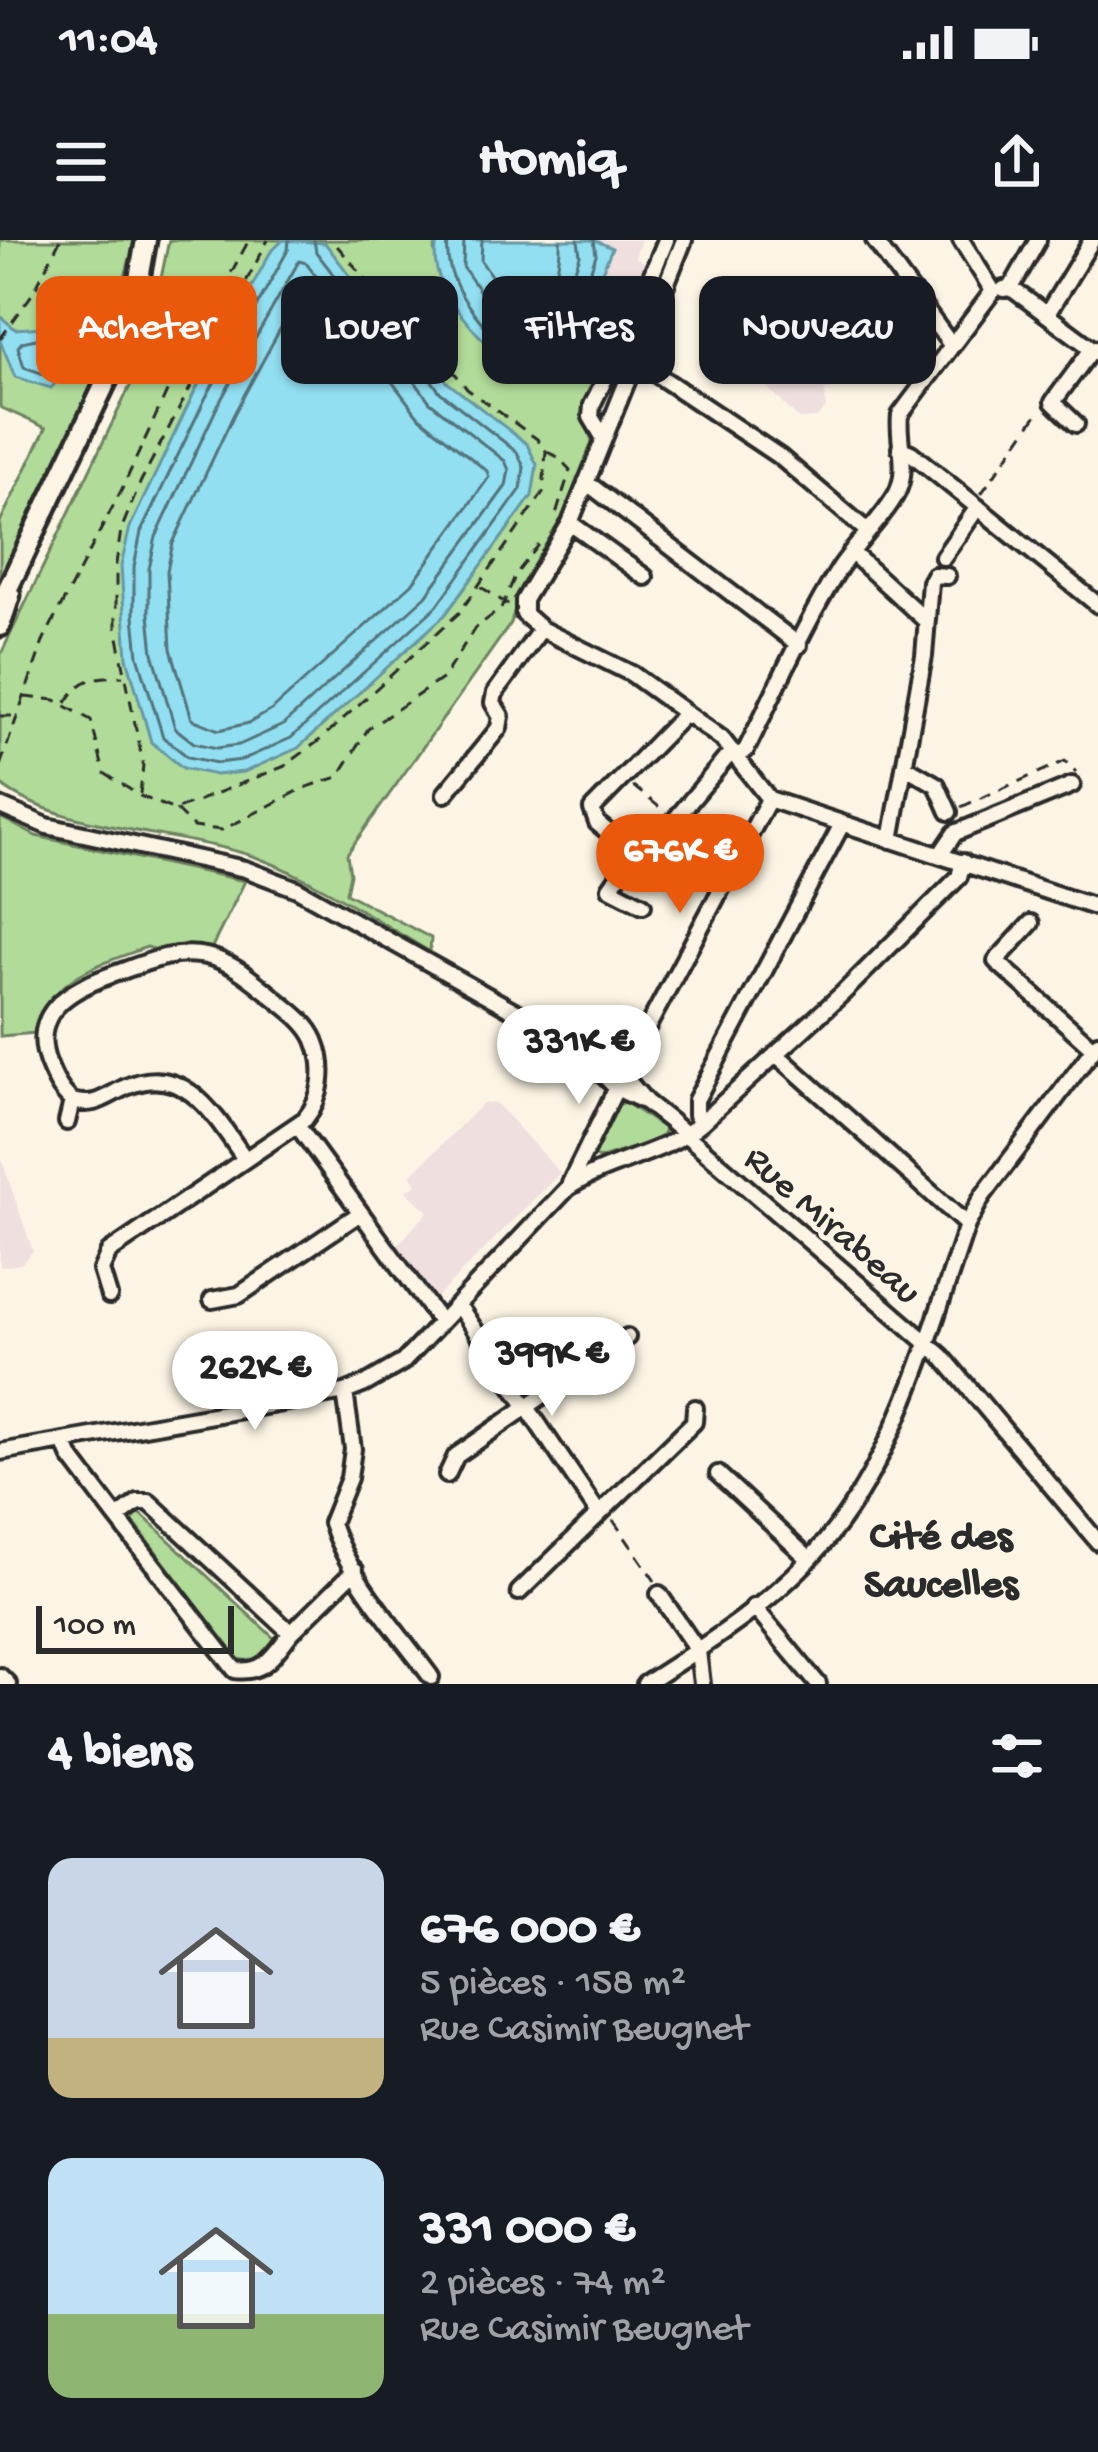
<!DOCTYPE html>
<html lang="fr">
<meta charset="utf-8">
<style>
:root{--surface:#171b24;--page:#20242c;--text:#f1f3f6;--muted:#9ea1a6;--accent:#ea580c}
body{margin:0;font-family:"Gochi Hand",sans-serif;background:var(--page);color:var(--text);height:100vh;display:flex;flex-direction:column;font-size:45px;white-space:nowrap}
*{box-sizing:border-box;margin:0}
p{font-size:39px;color:var(--muted)}
.icon{flex:none;width:66px;height:66px;fill:none;stroke:currentColor;stroke-width:2;stroke-linecap:round;stroke-linejoin:round}
.map{position:relative;height:1444px;overflow:hidden}
.drawer{display:flex;flex-direction:column;background:var(--surface);flex:1}
.drawer>*{flex:none}
.top-card{position:absolute;left:36px;top:36px;width:1026px;height:108px;display:flex;gap:24px}
.scale{position:absolute;left:36px;bottom:30px;width:198px;box-sizing:border-box;padding-left:12px;border:6px solid #2b2b2b;border-top:0;font-size:33px;line-height:42px;white-space:nowrap;color:#2b2b2b;-webkit-text-stroke:9px #fcf5e5;paint-order:stroke}
.price{position:absolute;translate:-50% -102px;padding:0 27px;border-radius:42px;background:#fff;color:#222;font-size:39px;line-height:78px;filter:drop-shadow(0 3px 6px #0008)}
.price::after{content:'';position:absolute;left:50%;top:72px;width:36px;height:27px;margin-left:-18px;background:inherit;clip-path:polygon(0 0,100% 0,50% 100%)}
.price.on{background:var(--accent);color:#fff}
ul{padding:0;list-style:none}
li{display:flex;align-items:center;gap:36px;height:300px;padding:0 48px}
li span{display:grid;place-items:center;flex:none;width:336px;height:240px;border-radius:24px;color:#555}
li>.icon{margin-inline-start:auto}
span .icon{width:144px;height:144px;fill:#fffc;stroke-width:1}
li b{font-size:51px}
h2{display:flex;justify-content:space-between;align-items:center;height:144px;padding:0 48px;font-size:51px}
.pill{padding:0 42px;border-radius:24px;background:var(--surface);box-shadow:0 3px 9px #0004;font-size:42px;line-height:108px}
.pill.on{background:var(--accent);color:#fff}
.status{display:flex;justify-content:space-between;align-items:center;height:84px;padding:0 60px;background:var(--surface);direction:ltr}
.status svg{height:33px;fill:currentColor}
header{display:flex;justify-content:space-between;align-items:center;height:156px;padding:0 48px;background:var(--surface);font-size:54px;font-weight:800}
.map>svg:first-child{display:block}
.built{fill:#f0dfdf}
.green{fill:#b1db98;stroke:#6e8362;stroke-width:3}
.water{fill:#91dff1;stroke:#6897a2;stroke-width:3}
.lines{fill:none;stroke-linecap:round;stroke-linejoin:round}
.shore{stroke:#54737a;stroke-width:3}
.minor-casing{stroke:#2b2b2b;stroke-width:22}
.major-casing{stroke:#2b2b2b;stroke-width:27}
.path{stroke:#2b2b2b;stroke-width:3;stroke-dasharray:12 9;stroke-linecap:butt}
.minor{stroke:#fcf5e5;stroke-width:14}
.major{stroke:#fcf5e5;stroke-width:18}
.labels{text-anchor:middle;stroke-width:10;stroke-linejoin:round;paint-order:stroke}
.street-label{font-size:39px;fill:#2b2b2b;stroke:#fcf5e5}
.neighbourhood-label{font-size:42px;font-weight:bold;fill:#2b2b2b;stroke:#fcf5e5}
</style>
<div class="status"><b>11:04</b><svg viewBox="0 0 49 12"><path d="M0 12V9h3v3zM5 12V6h3v6zM10 12V3h3v9zM15 12V0h3v12zM26 1h20v11H26zM47 4h2v5h-2z"/></svg></div>
<header><svg class="icon" aria-label="menu" viewBox="0 0 24 24"><path d="M4 6h16M4 12h16M4 18h16"/></svg>Homiq<svg class="icon" aria-label="share" viewBox="0 0 24 24"><path d="M12 15V3M7 8l5-5 5 5M5 13v7h14v-7"/></svg></header>
<div class="map">
<svg width="1098" height="1444" viewBox="0 0 1098 1444">
<rect width="100%" height="100%" fill="#fcf5e5"/>
<filter id="ink" filterUnits="userSpaceOnUse"><feTurbulence type="fractalNoise" baseFrequency=".00833" numOctaves="2"/><feDisplacementMap in="SourceGraphic" scale="24" xChannelSelector="R" yChannelSelector="G"/><feConvolveMatrix kernelMatrix="1 2 1 2 8 2 1 2 1" color-interpolation-filters="sRGB"/></filter>
<g filter="url(#ink)">
<path class="built" d="M 594,0 L 641,0 L 635,17 L 652,26 L 628,82 L 615,77 L 595,48 Z
M 835,75 L 853,77 L 895,135 L 880,144 L 825,150 L 826,167 L 817,178 L 799,179 L 746,127 L 744,103 L 815,96 L 814,78 Z
M 483,863 L 496,863 L 560,933 L 435,1059 L 395,1008 L 428,972 L 406,951 L 417,944 L 411,935 Z
M 0,915 L 33,1011 L 21,1024 L 0,1027 Z"/>
<path class="green" d="M 0,0 L 135,0 L 101,124 L 0,343 L 0,282 L 46,188 L 0,167 Z
M 169,0 L 438,0 L 434,11 L 543,134 L 566,141 L 584,131 L 615,77 L 628,82 L 586,164 L 584,177 L 594,207 L 559,293 L 517,361 L 511,383 L 347,614 L 350,634 L 346,653 L 431,698 L 430,712 C 374,679 319,641 258,618 C 189,593 53,589 0,544 L 0,416 L 145,115 Z
M 0,577 L 36,596 L 245,641 L 211,709 C 191,706 164,714 147,707 C 98,725 49,737 36,793 L 0,796 Z
M 625,862 L 665,889 L 662,898 L 599,919 L 592,916 L 616,866 Z
M 140,1273 L 276,1400 L 255,1422 L 237,1419 L 132,1280 Z"/>
<path class="water" d="M 283,0 L 325,3 L 380,75 L 411,91 L 448,143 L 527,204 L 537,225 L 532,256 L 446,374 L 298,508 L 244,532 L 216,535 L 183,528 L 151,502 L 127,418 L 121,326 L 130,287 L 194,153 L 270,13 Z
M 438,0 L 594,0 L 612,8 L 595,48 L 605,53 L 604,60 L 615,77 L 574,142 L 550,134 L 529,139 C 494,113 420,49 438,0 Z
M 0,76 L 15,89 L 60,86 L 72,95 C 75,119 66,131 51,148 L 15,137 L 0,100 Z"/>
<g class="lines">
<path class="shore" d="M 289,0 L 288,10 L 205,159 L 141,292 L 134,327 L 134,376 L 138,416 L 163,497 L 188,517 L 217,523 L 242,520 L 291,498 L 437,366 L 521,249 L 524,227 L 517,212 L 440,152 L 403,101 L 371,83 L 316,12 L 314,0
M 448,0 C 442,50 491,97 530,125 L 551,122 L 568,128 L 600,79 L 584,49 L 596,15 L 594,0
M 464,0 L 463,27 L 505,88 L 532,108 L 562,109 L 582,79 L 569,47 L 580,15 L 578,0
M 482,0 L 481,21 L 518,75 L 537,89 L 555,88 L 561,80 C 544,37 562,37 560,0
M 299,21 L 306,23 L 360,94 L 393,112 L 430,162 L 505,221 L 509,230 L 506,246 L 426,356 L 283,485 L 239,505 L 217,508 L 194,503 L 175,488 L 153,413 L 149,375 L 149,329 L 156,297 L 218,165 Z
M 303,53 L 348,107 L 381,127 L 418,176 L 487,231 L 489,237 L 412,344 L 272,470 L 249,483 L 219,490 L 192,479 L 171,409 L 167,331 L 173,303 L 234,174 L 298,56 Z
M 45,97 L 57,99 L 62,109 L 57,123 L 44,134 L 24,127 L 18,107 L 22,102 Z"/>
<g class="minor-casing">
<path id="minor" d="M 684,0 L 570,283 L 524,360 L 524,374 L 541,389 L 632,434 L 722,499 L 769,559 L 1098,668
M 874,0 L 952,106
M 961,0 L 993,51
M 1011,48 L 1098,113
M 1004,49 L 1011,48 L 1038,0
M 1047,74 L 1092,0
M 635,120 L 780,217 L 866,290
M 1076,184 L 1053,162 L 1093,108
M 603,197 L 591,177 L 592,165 L 628,92 L 666,0
M 900,208 L 911,213 L 1098,365
M 586,242 L 799,405
M 570,283 L 645,337
M 851,312 L 924,379
M 943,317 L 978,267
M 738,516 L 746,510 C 776,450 803,386 839,329 C 853,307 893,267 899,248 C 908,225 897,199 900,175 L 993,51
M 906,527 L 937,545 L 949,572
M 445,554 L 499,488 L 501,476 L 493,463 L 495,453 L 541,389
M 0,566 L 47,586 L 245,629 L 297,649 L 618,829 L 646,862
M 891,600 L 924,416 L 930,342 L 934,335 L 947,336
M 654,605 L 732,511
M 940,615 L 955,593 L 1072,545
M 643,665 L 610,648 L 628,622 L 629,609 L 597,583 L 592,569 L 686,473
M 1031,683 L 996,721 L 1094,809
M 776,814 L 967,985
M 586,817 L 616,848 L 646,862 L 670,881 L 942,1116 L 1098,1302
M 72,861 C 60,851 54,838 48,823 C 27,765 82,745 125,730 C 152,720 177,710 206,716 C 232,722 250,738 270,754 C 286,768 306,780 315,800 C 326,827 323,857 305,879 L 109,1012 L 101,1030 L 109,1056
M 72,861 C 95,868 106,856 126,847 C 185,820 217,879 245,919
M 67,882 L 72,861
M 701,883 L 696,875 L 696,860 L 841,586
M 297,885 L 440,1082
M 570,943 L 630,820 L 769,559
M 212,1060 L 239,1055 L 359,974
M 458,1065 L 599,1274
M 345,1152 L 353,1209 L 349,1238 L 331,1283 C 350,1340 396,1389 431,1437
M 64,1201 L 70,1216 L 117,1278
M 0,1212 L 345,1152 L 365,1144 L 403,1122 L 568,948 C 609,920 664,915 701,883 L 843,753 L 959,637 L 963,622
M 718,1234 L 809,1319
M 447,1235 L 456,1216 L 627,1097
M 519,1352 L 694,1182 L 695,1168
M 659,1354 L 698,1411 L 702,1444
M 754,1367 L 818,1444
M 291,1393 C 274,1414 265,1434 235,1430 L 117,1278 L 138,1262 L 149,1262 L 291,1393 L 355,1330
M 0,1436 L 8,1444
M 645,1444 C 708,1404 777,1360 825,1302 C 898,1214 930,1092 967,985 L 982,957 L 1098,803"/>
</g>
<g class="major-casing">
<path id="major" d="M 0,365 L 115,123 L 137,50 L 146,0
M 0,386 L 10,355"/>
</g>
<path class="path" d="M 0,99 L 33,53 L 60,0
M 547,212 L 558,217 L 570,230 L 555,278
M 981,254 L 1041,169
M 481,347 L 513,368
M 25,457 L 55,460 L 91,480 L 104,533 L 140,556 L 175,570 L 285,526 L 320,500 L 460,372 L 543,253 L 546,211 L 537,199 L 467,149 L 416,82 L 383,59 L 332,0
M 66,463 C 82,436 94,438 123,436
M 0,476 L 16,476
M 0,526 L 44,399 L 122,249 L 171,143 L 249,0
M 633,546 L 663,570
M 140,554 L 143,525 L 116,387 L 116,324 L 121,290 L 141,241 L 268,0
M 961,567 L 1065,521 L 1076,532
M 176,570 L 193,587 L 222,590 L 304,548 L 338,537 L 368,489 L 443,438 L 475,388 L 501,369 L 516,334 L 542,301
M 613,1280 L 655,1341"/>
<use href="#minor" class="minor"/>
<use href="#major" class="major"/>
</g>
</g>
<g class="labels">
<g class="street-label">
<text transform="translate(835 982) rotate(41)" y="14">Rue Mirabeau</text>
</g>
<g class="neighbourhood-label">
<text x="941" y="1307">Cité des<tspan x="941" dy="48">Saucelles</tspan></text>
</g>
</g>
</svg>
<div class="scale">100 m</div>
<b class="price on" style="left:680px;top:676px">676K €</b>
<b class="price" style="left:579px;top:867px">331K €</b>
<b class="price" style="left:552px;top:1179px">399K €</b>
<b class="price" style="left:255px;top:1193px">262K €</b>
<div class="top-card">
<a class="pill on">Acheter</a>
<a class="pill">Louer</a>
<a class="pill">Filtres</a>
<a class="pill">Nouveau</a>
</div>
</div>
<section class="drawer">
<h2>4 biens<svg class="icon" aria-label="filters" viewBox="0 0 24 24"><path d="M4 7h16M4 17h16"/><circle cx="9" cy="7" r="2"/><circle cx="15" cy="17" r="2"/></svg></h2>
<ul>
<li><span style="background:linear-gradient(#c9d6e8 75%,#c2b280 0)"><svg class="icon" aria-label="home" viewBox="0 0 24 24"><path d="M3 11l9-7 9 7M6 9v11h12V9"/></svg></span><div><b>676 000 €</b><p>5 pièces · 158 m²</p><p>Rue Casimir Beugnet</p></div></li>
<li><span style="background:linear-gradient(#bfe0f5 65%,#8fb573 0)"><svg class="icon" aria-label="home" viewBox="0 0 24 24"><path d="M3 11l9-7 9 7M6 9v11h12V9"/></svg></span><div><b>331 000 €</b><p>2 pièces · 74 m²</p><p>Rue Casimir Beugnet</p></div></li>
</ul>
</section>
